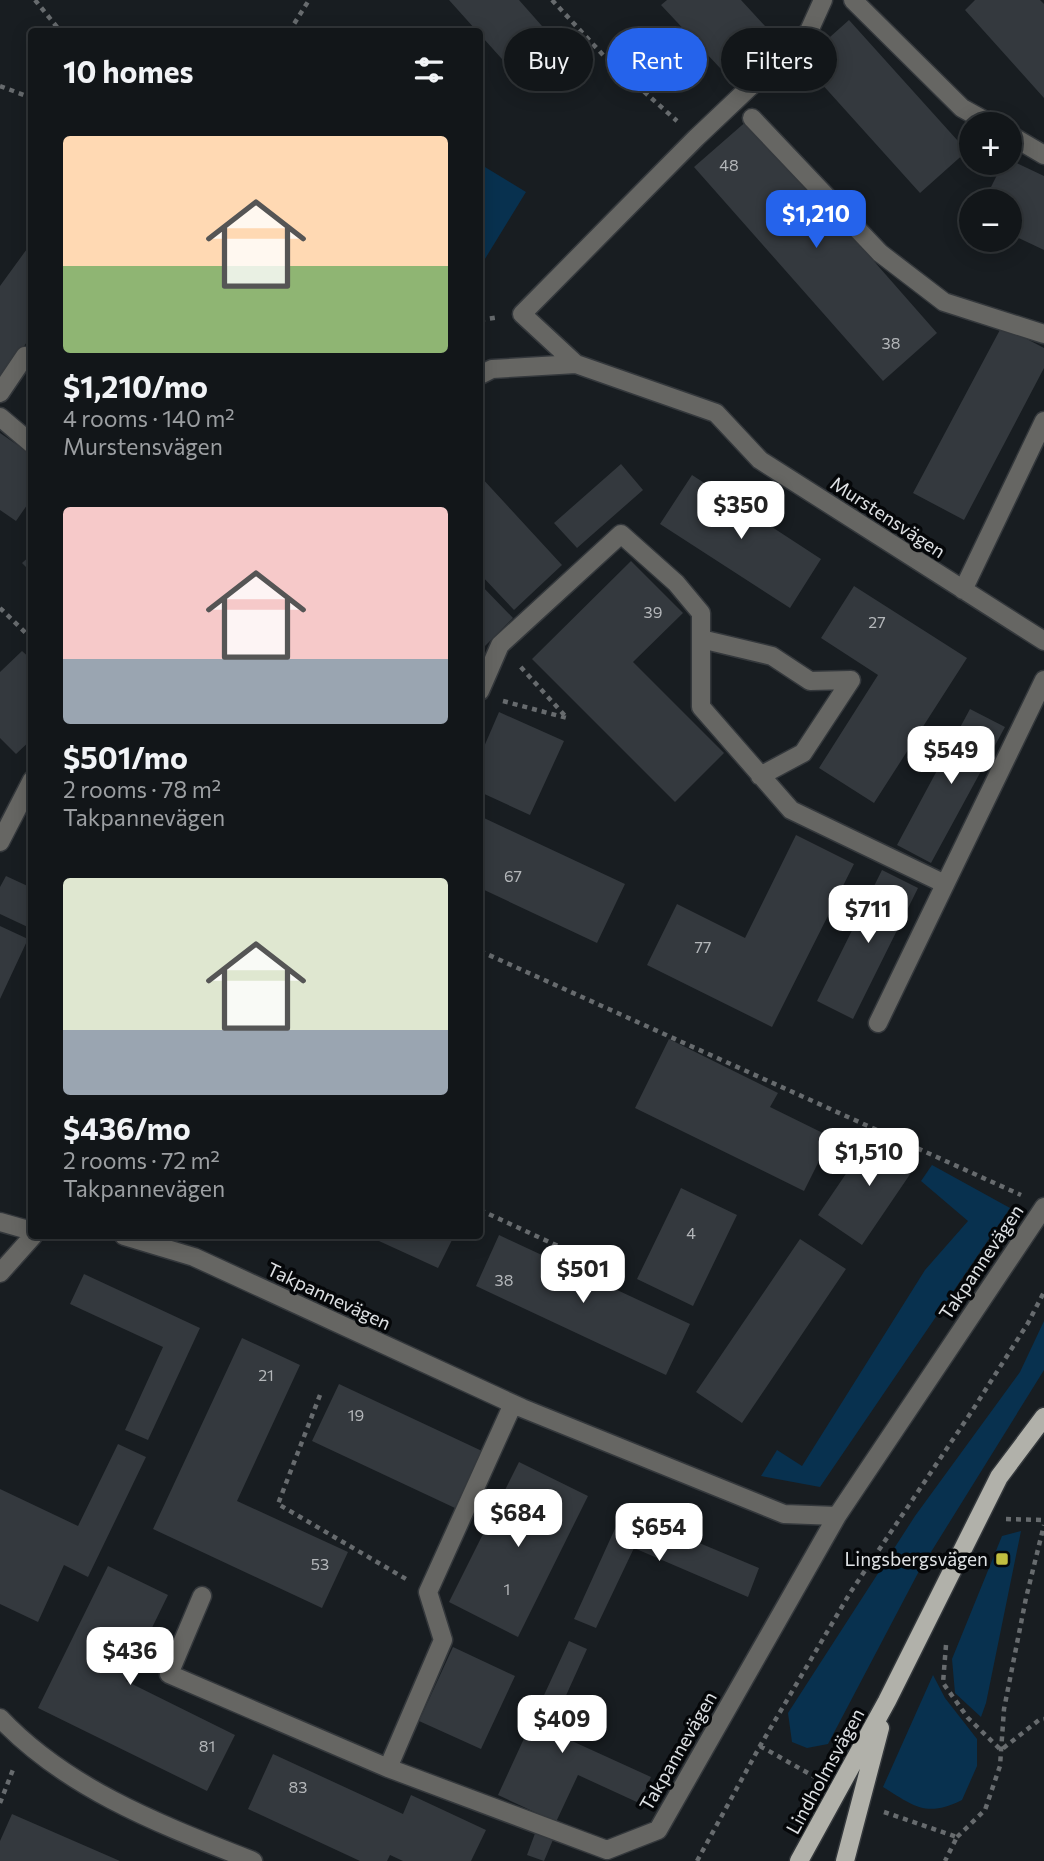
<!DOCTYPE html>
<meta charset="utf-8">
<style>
:root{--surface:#121619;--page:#1b1f22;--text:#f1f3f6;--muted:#9c9fa2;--line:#313538;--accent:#2563eb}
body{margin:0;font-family:Commissioner,sans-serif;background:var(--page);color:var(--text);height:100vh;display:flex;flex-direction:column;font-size:26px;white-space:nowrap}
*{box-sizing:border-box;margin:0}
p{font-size:23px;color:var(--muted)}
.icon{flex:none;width:38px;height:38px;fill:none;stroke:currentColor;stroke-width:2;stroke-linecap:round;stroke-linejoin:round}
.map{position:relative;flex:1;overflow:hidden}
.drawer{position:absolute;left:28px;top:28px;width:455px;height:1211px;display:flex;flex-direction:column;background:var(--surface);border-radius:7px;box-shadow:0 4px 18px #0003,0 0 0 2px var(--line)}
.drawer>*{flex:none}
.guide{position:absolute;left:504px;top:28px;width:434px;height:63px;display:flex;gap:14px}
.fabs{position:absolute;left:959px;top:112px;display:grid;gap:14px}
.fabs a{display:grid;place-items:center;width:63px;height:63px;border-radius:50%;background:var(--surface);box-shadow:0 4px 18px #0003,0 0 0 2px var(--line);font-size:35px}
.price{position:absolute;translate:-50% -60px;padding:0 16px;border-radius:14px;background:#fff;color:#222;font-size:23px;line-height:46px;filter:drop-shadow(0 2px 4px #0008)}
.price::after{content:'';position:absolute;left:50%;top:42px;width:21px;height:16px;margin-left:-10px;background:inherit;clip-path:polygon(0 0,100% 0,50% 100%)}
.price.current{background:var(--accent);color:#fff}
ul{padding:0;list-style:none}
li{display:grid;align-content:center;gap:14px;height:371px;padding:0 35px}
li span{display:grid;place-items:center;height:217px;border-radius:7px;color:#555}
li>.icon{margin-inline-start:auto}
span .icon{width:126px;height:126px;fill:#fffc;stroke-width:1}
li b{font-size:30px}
h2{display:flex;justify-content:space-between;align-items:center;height:84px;padding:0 35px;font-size:30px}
.pill{padding:0 24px;border-radius:32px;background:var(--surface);box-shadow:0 4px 18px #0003,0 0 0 2px var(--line);font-size:24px;line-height:63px}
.pill.current{background:var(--accent);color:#fff}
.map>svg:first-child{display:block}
.green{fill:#08314f}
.building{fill:#34393e}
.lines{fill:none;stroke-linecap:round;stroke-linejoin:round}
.minor-casing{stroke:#34383c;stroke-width:21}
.major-casing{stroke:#34383c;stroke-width:21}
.path{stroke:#676b6e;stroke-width:4.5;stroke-dasharray:5 5;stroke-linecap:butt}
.minor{stroke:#666663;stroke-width:18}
.major{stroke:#b1b1aa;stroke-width:18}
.poi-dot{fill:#c1be40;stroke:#050709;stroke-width:2.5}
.labels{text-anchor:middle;stroke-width:7;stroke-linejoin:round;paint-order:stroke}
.number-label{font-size:16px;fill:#b4b7ba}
.street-label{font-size:19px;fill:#dee1e4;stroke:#050709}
.poi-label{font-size:19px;fill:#dee1e4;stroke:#050709;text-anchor:end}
</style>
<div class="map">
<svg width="1044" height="1861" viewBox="0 0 1044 1861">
<rect width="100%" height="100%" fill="#181d21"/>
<path class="green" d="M 480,164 L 526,192 L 480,267 Z
M 932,1165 L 1010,1208 L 820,1487 L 761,1476 L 777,1450 L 802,1466 L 925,1270 L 968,1221 L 921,1181 Z
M 1044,1321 L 1044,1370 L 918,1573 L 828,1744 L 807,1748 L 792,1742 L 788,1713 L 915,1516 L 1020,1372 Z
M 1021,1531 L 986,1703 L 981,1717 L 955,1693 L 952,1659 L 1002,1536 Z
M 933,1675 L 945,1698 L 977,1739 L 977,1766 L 962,1800 C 926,1818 914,1806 883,1787 Z"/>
<path class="building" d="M 449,0 L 519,0 L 557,43 L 519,78 Z
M 667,0 L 741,0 L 765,26 L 720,68 L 661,5 Z
M 975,0 L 1040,0 L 1044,4 L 1044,98 L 965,10 Z
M 849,20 L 967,151 L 920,193 L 802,62 Z
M 749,119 L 937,333 L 883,381 L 694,167 Z
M 1010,160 L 1044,176 L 1044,250 L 1010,234 L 1010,201 L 984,201 L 1003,163 L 1010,163 Z
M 32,242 L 32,345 L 27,342 L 0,380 L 0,286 Z
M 1002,326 L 1044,348 L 1044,368 L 964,520 L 913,493 Z
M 0,433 L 32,455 L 32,498 L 16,521 L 0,510 Z
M 621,464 L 643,490 L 577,548 L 554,523 Z
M 692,475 L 821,559 L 790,608 L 660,524 Z
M 480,476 L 562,565 L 514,610 L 480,574 Z
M 32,554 L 32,573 L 22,563 Z
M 631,561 L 683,613 L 633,662 L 724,753 L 675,802 L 532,659 Z
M 480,584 L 513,618 L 480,651 Z
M 854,586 L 967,658 L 874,803 L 819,768 L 878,675 L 821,638 Z
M 22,651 L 32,660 L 32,739 L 16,754 L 0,738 L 0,672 Z
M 970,709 L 1005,727 L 931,863 L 897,845 Z
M 499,712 L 564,741 L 530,815 L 480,792 L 480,756 Z
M 484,818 L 625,884 L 597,943 L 480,888 L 480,827 Z
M 796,835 L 854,864 L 772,1027 L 647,965 L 677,904 L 745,938 Z
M 882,870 L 918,888 L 853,1019 L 817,1001 Z
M 6,876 L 32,888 L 32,929 L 0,914 L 0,887 Z
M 0,926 L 28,939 L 0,999 Z
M 669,1039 L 778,1093 L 770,1107 L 831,1137 L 804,1191 L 635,1108 Z
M 875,1131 L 919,1161 L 862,1245 L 818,1215 Z
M 681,1188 L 737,1215 L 693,1306 L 637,1279 Z
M 499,1235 L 690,1324 L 666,1375 L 476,1286 Z
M 368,1236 L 454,1236 L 438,1268 Z
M 800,1239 L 846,1269 L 742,1423 L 696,1392 Z
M 84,1274 L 200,1328 L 148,1440 L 125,1430 L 163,1347 L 70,1304 Z
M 242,1338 L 300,1365 L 237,1501 L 348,1552 L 322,1608 L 153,1529 Z
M 339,1384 L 482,1451 L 455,1508 L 312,1441 Z
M 118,1444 L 146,1457 L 88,1577 L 64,1565 L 38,1622 L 0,1604 L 0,1489 L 78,1526 Z
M 519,1462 L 588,1496 L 518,1637 L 449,1602 Z
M 623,1511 L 759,1568 L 748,1597 L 634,1548 L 596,1628 L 574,1619 Z
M 108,1566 L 168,1595 L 126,1681 L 235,1735 L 207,1791 L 38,1708 Z
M 569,1641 L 587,1649 L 550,1731 L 651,1777 L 639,1803 L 578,1775 L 556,1822 L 498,1795 Z
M 453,1647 L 515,1676 L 481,1749 L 419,1721 Z
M 273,1754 L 403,1814 L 411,1795 L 486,1830 L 471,1861 L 403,1861 L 390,1855 L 387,1861 L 360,1861 L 248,1809 Z
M 12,1814 L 120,1861 L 0,1861 L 0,1841 Z
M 537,1828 L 555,1835 L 544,1861 L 527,1855 Z"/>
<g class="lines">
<g class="minor-casing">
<path id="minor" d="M 853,0 L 962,108 L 991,124
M 752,118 L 880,253 L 944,302 L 1044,334
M 1010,135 L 1044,155
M 576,364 L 522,314 L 696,138 L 809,31 L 823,0
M 480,375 L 492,369 L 576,364 L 716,413 L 760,460 L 1044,641
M 0,393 L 25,356 L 32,358
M 0,417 L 32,444
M 963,590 L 1044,421
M 701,639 L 772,656 L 810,681 L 851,680 L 803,753 L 760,776
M 480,691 L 500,645 L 621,534 L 676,583 L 701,613 L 701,707 L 791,810 L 945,884
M 0,842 L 32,780
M 878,1023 L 1044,680
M 0,1222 L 32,1231
M 124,1236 L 194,1257 L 522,1408 L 784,1514 L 837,1516 L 1044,1207
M 0,1273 L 33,1236
M 202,1596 L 169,1674 L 388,1768 L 607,1850 L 658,1830 L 837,1516
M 0,1718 C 68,1790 162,1825 253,1861
M 388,1768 L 443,1640 L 428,1592 L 513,1404"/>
</g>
<g class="major-casing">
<path id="major" d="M 799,1861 L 887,1701 L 999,1477 L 1044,1417
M 845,1861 L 880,1728"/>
</g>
<path class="path" d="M 35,0 L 61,32
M 552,0 L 604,56 L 677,121
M 289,32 L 309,0
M 0,86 L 32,98
M 480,320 L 499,317
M 0,608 L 32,639
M 503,701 L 567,718 L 518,664
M 480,951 L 1021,1195
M 480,1210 L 612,1271
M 320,1395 L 278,1504 L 406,1579
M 1006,1519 L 1044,1520
M 946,1645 L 943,1683 L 968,1718 L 1001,1750 L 1039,1720 L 1044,1719
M 760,1746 L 815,1777
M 0,1803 L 14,1767
M 884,1812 L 957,1837 L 945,1861
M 957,1837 L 985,1810 L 1000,1766 L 1004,1709 L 1026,1598 L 1044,1525
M 697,1861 L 760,1746 L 850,1593 L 972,1411 L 1028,1323 L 1044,1292"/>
<use href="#minor" class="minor"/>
<use href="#major" class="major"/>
</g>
<rect class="poi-dot" x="995" y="1552" width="14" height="14" rx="3.5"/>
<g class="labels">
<g class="number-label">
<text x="729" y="171">48</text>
<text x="891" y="349">38</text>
<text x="653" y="618">39</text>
<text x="877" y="628">27</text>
<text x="513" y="882">67</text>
<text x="703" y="953">77</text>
<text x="691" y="1239">4</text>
<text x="504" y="1286">38</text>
<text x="266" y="1381">21</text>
<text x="356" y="1421">19</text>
<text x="320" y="1570">53</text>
<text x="507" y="1595">1</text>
<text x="207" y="1752">81</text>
<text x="298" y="1793">83</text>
</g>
<g class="street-label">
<text transform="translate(888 517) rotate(33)" y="7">Murstensvägen</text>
<text transform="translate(981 1262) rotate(-56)" y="7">Takpannevägen</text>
<text transform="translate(329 1296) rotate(25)" y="7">Takpannevägen</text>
<text transform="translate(678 1751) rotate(-60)" y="7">Takpannevägen</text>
<text transform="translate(825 1771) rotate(-61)" y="7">Lindholmsvägen</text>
</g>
<g class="poi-label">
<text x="988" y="1566">Lingsbergsvägen</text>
</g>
</g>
</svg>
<div class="fabs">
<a>+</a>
<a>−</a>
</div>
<b class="price current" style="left:816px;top:250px">$1,210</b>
<b class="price" style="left:741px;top:541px">$350</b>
<b class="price" style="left:951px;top:786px">$549</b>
<b class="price" style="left:868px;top:945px">$711</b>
<b class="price" style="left:869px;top:1188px">$1,510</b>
<b class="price" style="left:583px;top:1305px">$501</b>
<b class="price" style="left:518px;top:1549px">$684</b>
<b class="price" style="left:659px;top:1563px">$654</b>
<b class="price" style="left:130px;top:1687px">$436</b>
<b class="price" style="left:562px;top:1755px">$409</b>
<div class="guide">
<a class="pill">Buy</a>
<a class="pill current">Rent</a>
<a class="pill">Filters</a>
</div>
<section class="drawer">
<h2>10 homes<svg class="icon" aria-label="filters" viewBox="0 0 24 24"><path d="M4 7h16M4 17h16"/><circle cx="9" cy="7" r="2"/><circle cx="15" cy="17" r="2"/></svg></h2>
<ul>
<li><span style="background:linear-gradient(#ffd9b3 60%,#8fb573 0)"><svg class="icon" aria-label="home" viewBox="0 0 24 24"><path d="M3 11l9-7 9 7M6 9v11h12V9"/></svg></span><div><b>$1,210/mo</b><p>4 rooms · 140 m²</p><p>Murstensvägen</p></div></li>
<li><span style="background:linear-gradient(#f6c9c9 70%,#9aa5b1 0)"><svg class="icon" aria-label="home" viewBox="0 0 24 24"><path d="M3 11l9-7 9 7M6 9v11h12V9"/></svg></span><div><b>$501/mo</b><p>2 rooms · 78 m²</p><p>Takpannevägen</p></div></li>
<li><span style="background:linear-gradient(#dfe7d0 70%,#9aa5b1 0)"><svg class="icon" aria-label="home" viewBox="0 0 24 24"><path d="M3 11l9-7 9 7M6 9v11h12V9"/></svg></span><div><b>$436/mo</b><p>2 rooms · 72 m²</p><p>Takpannevägen</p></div></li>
</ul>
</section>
</div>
